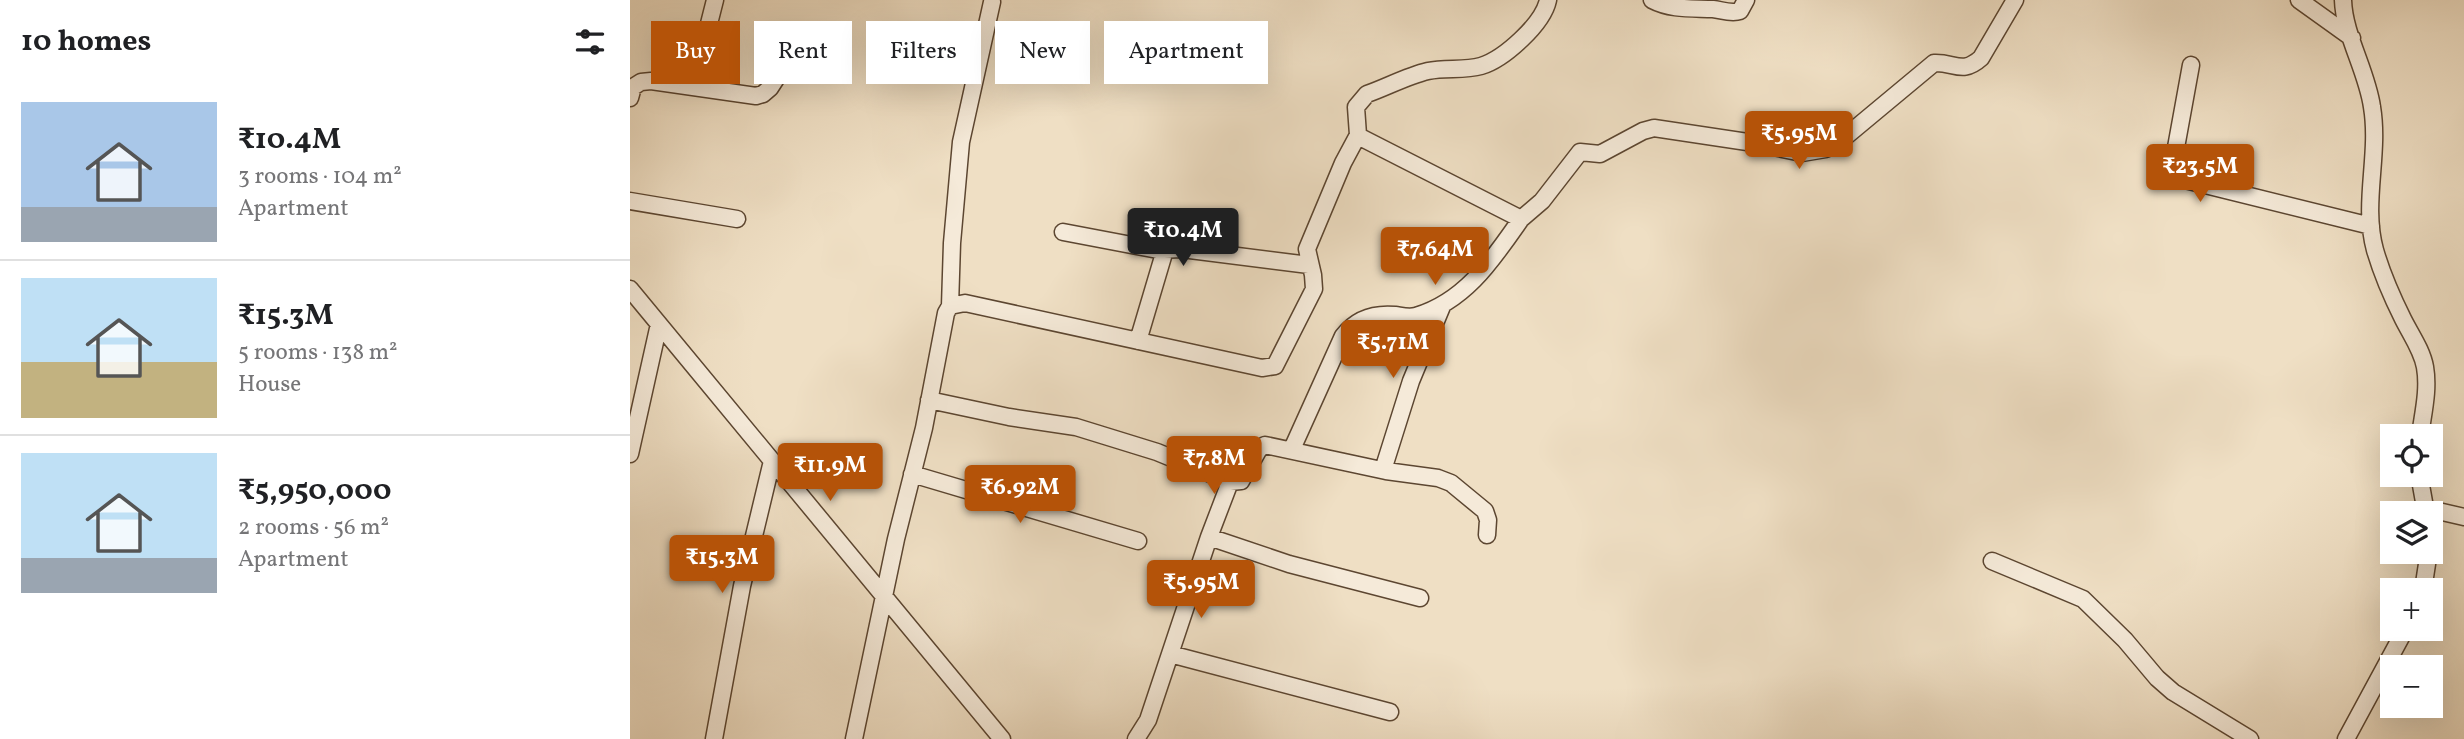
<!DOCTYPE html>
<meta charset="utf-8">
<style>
:root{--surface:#fff;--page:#f2f2f2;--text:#202124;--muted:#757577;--line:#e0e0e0;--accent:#b45309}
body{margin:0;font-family:Vollkorn,serif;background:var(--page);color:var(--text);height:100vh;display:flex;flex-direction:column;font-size:26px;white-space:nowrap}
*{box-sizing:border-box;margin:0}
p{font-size:23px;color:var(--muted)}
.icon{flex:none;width:38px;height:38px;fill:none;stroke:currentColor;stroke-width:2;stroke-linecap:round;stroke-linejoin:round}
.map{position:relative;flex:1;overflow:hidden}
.side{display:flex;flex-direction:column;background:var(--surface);width:630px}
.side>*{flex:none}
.guide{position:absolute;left:21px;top:21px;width:665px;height:63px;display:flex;gap:14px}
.buttons{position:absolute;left:1750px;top:424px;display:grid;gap:14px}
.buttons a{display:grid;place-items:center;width:63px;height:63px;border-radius:0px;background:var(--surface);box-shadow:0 7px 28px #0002;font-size:35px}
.price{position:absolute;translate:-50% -60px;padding:0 16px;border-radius:7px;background:var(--accent);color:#fff;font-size:23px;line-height:46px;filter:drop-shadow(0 2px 4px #0008)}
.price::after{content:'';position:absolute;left:50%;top:42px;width:21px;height:16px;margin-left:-10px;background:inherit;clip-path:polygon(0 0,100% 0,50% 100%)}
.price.active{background:#222;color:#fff}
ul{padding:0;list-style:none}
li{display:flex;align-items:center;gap:21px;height:175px;padding:0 21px}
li+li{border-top:2px solid var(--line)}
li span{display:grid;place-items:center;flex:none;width:196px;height:140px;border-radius:0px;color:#555}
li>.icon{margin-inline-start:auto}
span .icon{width:84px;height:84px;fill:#fffc;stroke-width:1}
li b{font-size:30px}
h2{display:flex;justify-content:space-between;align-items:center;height:84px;padding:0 21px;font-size:30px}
.chip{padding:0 24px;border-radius:0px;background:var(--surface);box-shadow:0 7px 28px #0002;font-size:24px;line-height:63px}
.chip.active{background:var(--accent);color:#fff}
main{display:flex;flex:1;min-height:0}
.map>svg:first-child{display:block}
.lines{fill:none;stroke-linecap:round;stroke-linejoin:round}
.minor-casing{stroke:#5c4631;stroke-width:19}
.minor{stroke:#f5ead9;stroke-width:16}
</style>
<main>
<section class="side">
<h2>10 homes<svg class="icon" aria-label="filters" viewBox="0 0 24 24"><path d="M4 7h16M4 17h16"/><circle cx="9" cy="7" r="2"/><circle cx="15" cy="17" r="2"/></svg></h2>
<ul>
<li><span style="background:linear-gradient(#a9c7e8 75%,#9aa5b1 0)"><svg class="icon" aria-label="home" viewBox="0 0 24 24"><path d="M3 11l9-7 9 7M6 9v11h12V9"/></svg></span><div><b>₹10.4M</b><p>3 rooms · 104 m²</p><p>Apartment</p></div></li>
<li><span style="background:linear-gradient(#bfe0f5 60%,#c2b280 0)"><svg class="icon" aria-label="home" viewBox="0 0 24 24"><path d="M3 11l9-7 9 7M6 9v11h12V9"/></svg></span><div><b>₹15.3M</b><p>5 rooms · 138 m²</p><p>House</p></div></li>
<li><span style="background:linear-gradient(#bfe0f5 75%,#9aa5b1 0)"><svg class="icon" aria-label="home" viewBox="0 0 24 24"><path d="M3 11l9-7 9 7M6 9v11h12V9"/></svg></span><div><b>₹5,950,000</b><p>2 rooms · 56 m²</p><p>Apartment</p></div></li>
</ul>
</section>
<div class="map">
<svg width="1834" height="739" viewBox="0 0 1834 739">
<rect width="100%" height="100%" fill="#efdfc4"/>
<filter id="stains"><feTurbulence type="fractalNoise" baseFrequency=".00286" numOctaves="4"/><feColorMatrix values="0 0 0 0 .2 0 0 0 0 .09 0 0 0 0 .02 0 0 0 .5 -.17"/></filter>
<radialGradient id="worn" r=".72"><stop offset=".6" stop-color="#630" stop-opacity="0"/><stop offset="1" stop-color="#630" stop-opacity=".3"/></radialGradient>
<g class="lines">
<g class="minor-casing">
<path id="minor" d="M 1022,0 C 1041,10 1062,8 1083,9 C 1092,10 1101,14 1110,11 L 1116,0
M 1669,0 L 1722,38
M 1713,0 C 1714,35 1737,71 1742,107 C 1750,155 1732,203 1745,250 C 1752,274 1762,297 1773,319 C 1781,335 1792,350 1795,367 C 1799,390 1793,413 1790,436
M 1561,65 L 1543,164 L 1543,173 L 1547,178 L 1741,226
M 63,87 L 85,0
M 0,98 L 3,87 L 11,82 L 21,81 L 126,96 L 133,94 L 140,88 L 160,57 L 172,48 L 194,39
M 0,201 L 107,219
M 891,219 L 912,201 L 950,152 L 970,154 L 1013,131 L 1024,128 L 1124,143 L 1172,153 L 1196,149 L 1209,142 L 1304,63 C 1325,62 1332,75 1351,58 L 1385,0
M 433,232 L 528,250 L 552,249 L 679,265
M 0,289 L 372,739
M 320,306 L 322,243 L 331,142 L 362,2
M 508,341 L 535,250
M 299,400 L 379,417 L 446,427 L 527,452 L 600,482 L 611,481 L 629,449 L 635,445 L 756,471 L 808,478 L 821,483 L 855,511 L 858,520 L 857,535
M 662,449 L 713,336 C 726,319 743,313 765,315 C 772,316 779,318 786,316 C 836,301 863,259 891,219 L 728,136
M 0,454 L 29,324
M 753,470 L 781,381 L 813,304
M 282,474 L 508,541
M 1789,474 L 1796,513
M 1795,508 L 1834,517
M 579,537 L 659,564 L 790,598
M 1362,561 L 1453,599 L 1495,640 L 1527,678 L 1543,692 L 1620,739
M 1793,590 L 1799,551
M 540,654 L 760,712
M 84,739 L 112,586 L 142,461
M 224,739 L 266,539 L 294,428 L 316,313 L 320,306 L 335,303 L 632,368 L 645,366 L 684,289 L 683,275 L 677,249 L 713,163 L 728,135 L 726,107 L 737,94 C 757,87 777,76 798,71 C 815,67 834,71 851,66 C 874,59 913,24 918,0
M 506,739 L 518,720 L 579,537 L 600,482
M 1716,739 L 1776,628"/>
</g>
<use href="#minor" class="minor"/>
</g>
<rect width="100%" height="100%" filter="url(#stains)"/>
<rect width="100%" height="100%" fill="url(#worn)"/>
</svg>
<div class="buttons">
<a><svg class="icon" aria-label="locate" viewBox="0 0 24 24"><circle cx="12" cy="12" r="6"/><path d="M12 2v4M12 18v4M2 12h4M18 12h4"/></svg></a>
<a><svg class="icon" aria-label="layers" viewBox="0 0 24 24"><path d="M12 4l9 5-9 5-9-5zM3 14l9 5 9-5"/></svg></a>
<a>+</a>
<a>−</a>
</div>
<b class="price" style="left:1169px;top:171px">₹5.95M</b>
<b class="price" style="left:1570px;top:204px">₹23.5M</b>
<b class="price active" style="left:553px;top:268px">₹10.4M</b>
<b class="price" style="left:805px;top:287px">₹7.64M</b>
<b class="price" style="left:763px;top:380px">₹5.71M</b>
<b class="price" style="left:584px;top:496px">₹7.8M</b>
<b class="price" style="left:200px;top:503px">₹11.9M</b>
<b class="price" style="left:390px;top:525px">₹6.92M</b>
<b class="price" style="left:92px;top:595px">₹15.3M</b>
<b class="price" style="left:571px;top:620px">₹5.95M</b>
<div class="guide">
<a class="chip active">Buy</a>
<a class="chip">Rent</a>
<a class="chip">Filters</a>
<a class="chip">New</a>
<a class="chip">Apartment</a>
</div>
</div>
</main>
